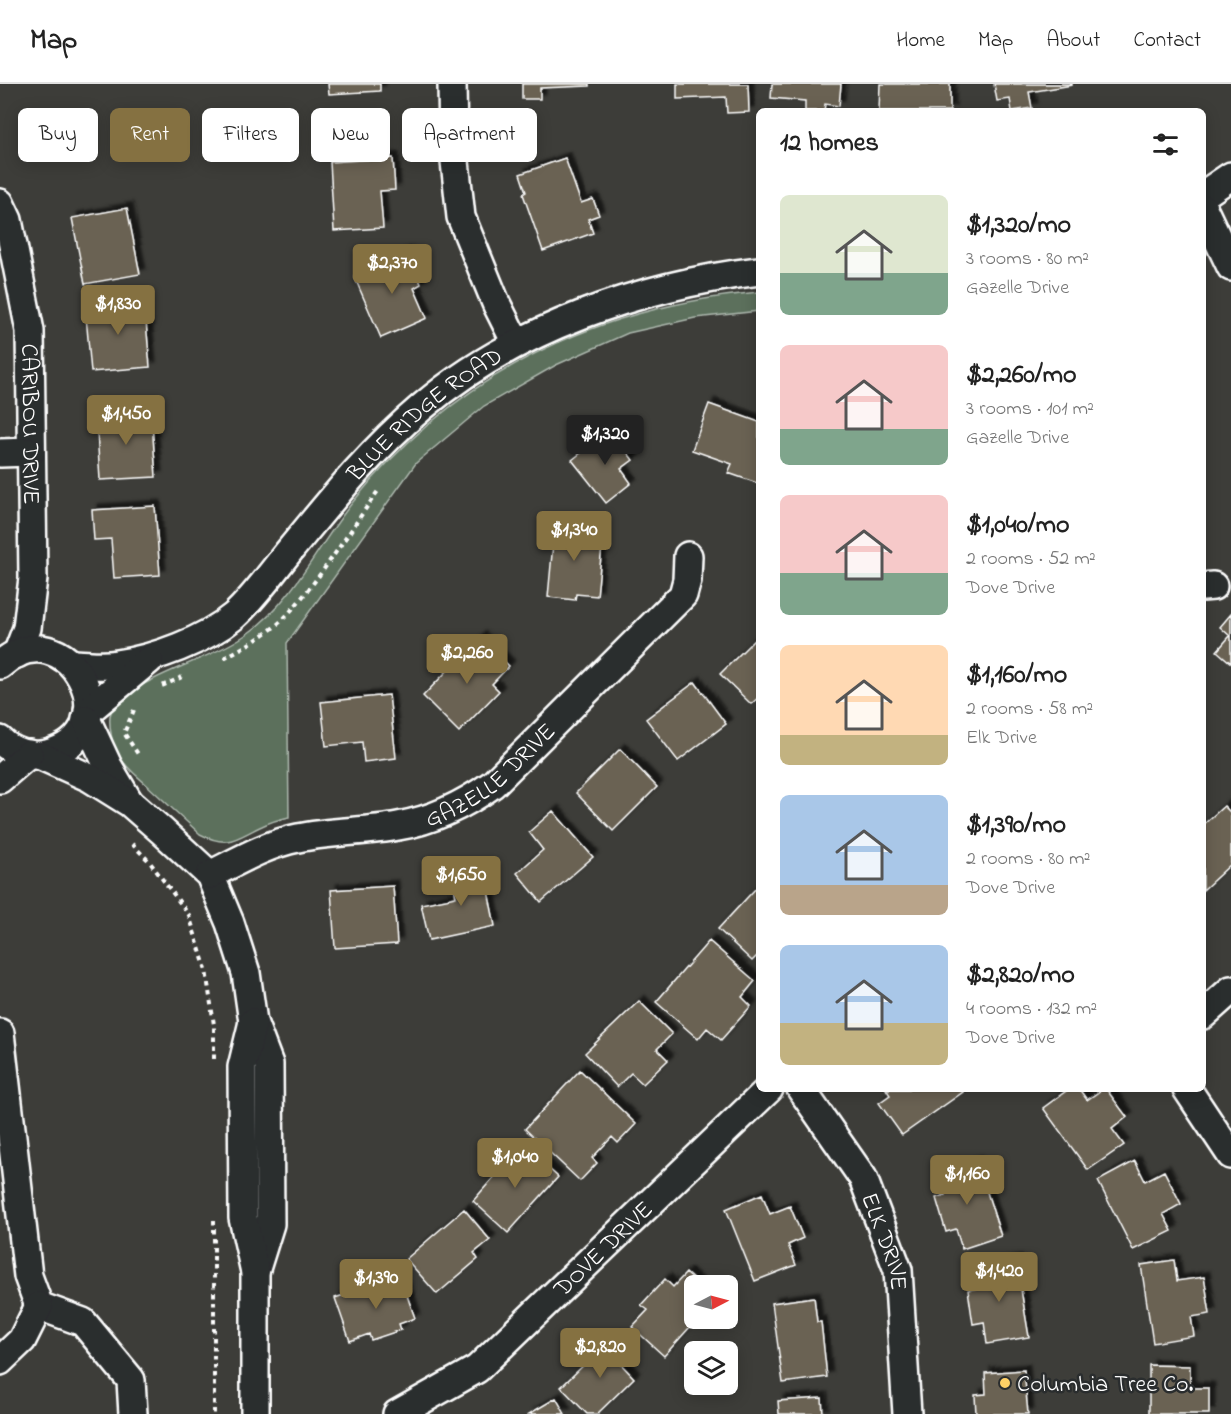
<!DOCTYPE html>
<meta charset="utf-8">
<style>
:root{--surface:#fff;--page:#f2f2f2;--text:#222;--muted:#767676;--line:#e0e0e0;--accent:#857141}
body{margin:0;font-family:"Indie Flower",sans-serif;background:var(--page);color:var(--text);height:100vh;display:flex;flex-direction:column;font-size:22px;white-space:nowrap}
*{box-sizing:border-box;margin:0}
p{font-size:20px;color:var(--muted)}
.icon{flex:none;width:33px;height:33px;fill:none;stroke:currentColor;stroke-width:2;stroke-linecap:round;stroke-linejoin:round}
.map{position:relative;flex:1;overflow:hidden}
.panel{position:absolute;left:756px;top:24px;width:450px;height:984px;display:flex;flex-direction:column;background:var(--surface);border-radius:9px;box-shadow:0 3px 15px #0003}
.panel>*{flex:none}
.banner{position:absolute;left:18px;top:24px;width:570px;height:54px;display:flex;gap:12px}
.needle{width:39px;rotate:84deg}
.tools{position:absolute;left:684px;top:1191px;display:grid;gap:12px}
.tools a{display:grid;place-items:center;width:54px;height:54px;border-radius:9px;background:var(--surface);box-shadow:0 3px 15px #0003;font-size:30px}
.price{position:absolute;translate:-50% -51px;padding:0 14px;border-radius:6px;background:var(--accent);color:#fff;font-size:20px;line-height:39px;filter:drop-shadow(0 2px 3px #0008)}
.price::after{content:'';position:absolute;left:50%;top:36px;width:18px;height:14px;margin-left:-9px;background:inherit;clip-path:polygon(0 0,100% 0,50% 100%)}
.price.selected{background:#222;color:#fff}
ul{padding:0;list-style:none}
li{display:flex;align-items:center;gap:18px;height:150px;padding:0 24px}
li span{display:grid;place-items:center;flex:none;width:168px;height:120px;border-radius:9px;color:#555}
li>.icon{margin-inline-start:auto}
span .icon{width:72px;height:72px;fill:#fffc;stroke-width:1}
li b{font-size:26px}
h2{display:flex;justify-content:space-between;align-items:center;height:72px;padding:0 24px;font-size:26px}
.chip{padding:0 21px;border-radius:9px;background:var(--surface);box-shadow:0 3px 15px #0003;font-size:21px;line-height:54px}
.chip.selected{background:var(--accent);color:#fff}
header{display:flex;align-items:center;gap:36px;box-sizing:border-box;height:84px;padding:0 30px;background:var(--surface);border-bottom:2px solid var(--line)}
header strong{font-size:28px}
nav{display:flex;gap:33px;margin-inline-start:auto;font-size:21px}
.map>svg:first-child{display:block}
.green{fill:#5b705c;stroke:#adb8ae;stroke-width:1.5}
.building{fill:#6a6252;stroke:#fff;stroke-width:1.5;filter:url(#shadow)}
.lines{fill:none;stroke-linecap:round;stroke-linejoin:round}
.minor-casing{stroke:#fff;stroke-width:32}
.path{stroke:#fff;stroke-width:4;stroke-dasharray:4.5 4.5;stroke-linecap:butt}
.minor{stroke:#2a2d2e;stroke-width:27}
.poi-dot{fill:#ffd166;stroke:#2a2d2e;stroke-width:2}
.labels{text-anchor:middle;stroke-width:5;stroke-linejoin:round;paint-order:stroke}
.street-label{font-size:24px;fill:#fff;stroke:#2a2d2e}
.poi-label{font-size:24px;fill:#fff;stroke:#2a2d2e;text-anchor:start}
</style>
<header>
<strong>Map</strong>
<nav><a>Home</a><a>Map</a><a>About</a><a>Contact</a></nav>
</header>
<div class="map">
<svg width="1231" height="1330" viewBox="0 0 1231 1330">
<defs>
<filter id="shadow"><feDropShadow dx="5.5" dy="-5.5" stdDeviation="1.5" flood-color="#0009"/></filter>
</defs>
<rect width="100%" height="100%" fill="#3d3d39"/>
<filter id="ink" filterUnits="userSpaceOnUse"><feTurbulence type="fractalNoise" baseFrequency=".0167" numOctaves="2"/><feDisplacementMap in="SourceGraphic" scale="12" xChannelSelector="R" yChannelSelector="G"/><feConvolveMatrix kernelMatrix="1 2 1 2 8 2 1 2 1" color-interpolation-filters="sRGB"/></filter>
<g filter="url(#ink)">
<path class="green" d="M 759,208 L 759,227 L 695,234 L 628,249 L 556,281 L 484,322 L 416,379 L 287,559 L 289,733 C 280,735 270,738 262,742 C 236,754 229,765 200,750 C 183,734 165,718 147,701 C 137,692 124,682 118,670 C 112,660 109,644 110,632 C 111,628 113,622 115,619 C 125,609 140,602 152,596 C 183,580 218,570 247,550 C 294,516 317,463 352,419 C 456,290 595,223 759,208 Z"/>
<path class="building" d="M 328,0 L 380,0 L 380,7 L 329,10 Z
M 522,0 L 589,0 L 589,2 L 540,4 L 540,15 L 522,15 Z
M 677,0 L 748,0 L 749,28 L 727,29 L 726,13 L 677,15 Z
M 772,0 L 841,0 L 839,22 L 825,20 L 824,27 L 805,27 L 805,17 L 771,14 Z
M 880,0 L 950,0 L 950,27 L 879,27 Z
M 994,0 L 1072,0 L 1072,1 L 1029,8 L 1032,24 L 1012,27 L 1010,15 L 997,17 Z
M 393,74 L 395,106 L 380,107 L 383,144 L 334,147 L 330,78 Z
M 565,74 L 581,119 L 593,115 L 599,131 L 588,135 L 593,149 L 543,167 L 523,110 L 526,108 L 520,90 Z
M 127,124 L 140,190 L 85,200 L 72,134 Z
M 407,168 L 421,200 L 414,204 L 427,234 L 381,254 L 354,192 Z
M 144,215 L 150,283 L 91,288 L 85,221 Z
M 709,320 L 759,338 L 759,394 L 757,399 L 728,389 L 732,380 L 692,366 Z
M 151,327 L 156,393 L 100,396 L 96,331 Z
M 610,346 L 633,376 L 621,385 L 631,399 L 606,419 L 572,376 Z
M 155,422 L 160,491 L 114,494 L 111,455 L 94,456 L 92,426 Z
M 555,438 L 593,441 L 591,461 L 602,462 L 597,512 L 576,510 L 575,516 L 548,513 Z
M 1231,530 L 1231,579 L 1217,567 L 1230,552 L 1220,543 Z
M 759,551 L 759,613 L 751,620 L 720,590 Z
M 480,553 L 509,582 L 492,600 L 499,607 L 459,648 L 423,612 Z
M 695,598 L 726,640 L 678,677 L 646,635 Z
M 389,611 L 396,674 L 364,678 L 362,658 L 326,662 L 321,618 Z
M 620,665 L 657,703 L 613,747 L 576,709 Z
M 1224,722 L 1231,729 L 1231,780 L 1203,806 L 1203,741 Z
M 553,727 L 593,773 L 541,818 L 517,789 L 543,766 L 529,748 Z
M 483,782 L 495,842 L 429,856 L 421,820 L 456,813 L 451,788 Z
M 759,801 L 759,870 L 752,877 L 718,845 Z
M 393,802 L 397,860 L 335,864 L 331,806 Z
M 709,857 L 755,897 L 742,913 L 751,922 L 721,956 L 707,944 L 698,955 L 656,918 Z
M 639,917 L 672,950 L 657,965 L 668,976 L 643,1000 L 631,989 L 617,1003 L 585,969 Z
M 580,986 L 636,1040 L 618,1059 L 612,1053 L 592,1074 L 597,1079 L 580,1097 L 525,1045 Z
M 886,1005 L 961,1005 L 963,1008 L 902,1051 L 879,1019 L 890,1011 Z
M 1069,1005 L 1079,1005 L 1087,1016 L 1103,1005 L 1106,1005 L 1127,1033 L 1112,1045 L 1124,1061 L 1088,1086 L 1043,1024 Z
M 522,1061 L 558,1093 L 508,1149 L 473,1117 Z
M 977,1077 L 1001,1152 L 962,1165 L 956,1145 L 946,1148 L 936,1114 L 945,1111 L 938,1089 Z
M 1135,1077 L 1145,1097 L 1164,1087 L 1181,1120 L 1163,1130 L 1172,1147 L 1133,1166 L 1098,1097 Z
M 762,1110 L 770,1130 L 790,1122 L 803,1154 L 788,1161 L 796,1181 L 755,1197 L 726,1125 Z
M 464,1125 L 490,1156 L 474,1169 L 478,1175 L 437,1210 L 406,1175 Z
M 1016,1176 L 1029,1253 L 987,1260 L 984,1238 L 973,1240 L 968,1206 L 979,1204 L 976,1183 Z
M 1174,1176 L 1177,1197 L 1204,1193 L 1210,1230 L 1191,1233 L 1194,1252 L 1153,1259 L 1141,1181 Z
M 686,1189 L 700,1202 L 694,1202 L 694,1234 L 698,1234 L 664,1272 L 632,1243 L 648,1226 L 641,1221 L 665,1195 L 673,1203 Z
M 400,1192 L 415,1234 L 399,1240 L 401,1246 L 371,1256 L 369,1250 L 350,1257 L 335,1214 Z
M 814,1213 L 817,1238 L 821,1238 L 827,1293 L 783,1299 L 772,1219 Z
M 614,1252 L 629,1267 L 618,1277 L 634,1294 L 597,1330 L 587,1330 L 561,1303 Z
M 1149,1281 L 1190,1282 L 1190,1304 L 1209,1304 L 1209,1330 L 1149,1330 Z
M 1024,1286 L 1028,1330 L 976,1330 L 975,1311 L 986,1310 L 985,1289 Z
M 556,1314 L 565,1330 L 529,1330 Z
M 822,1314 L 823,1330 L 779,1330 L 778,1317 Z"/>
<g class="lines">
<g class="minor-casing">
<g id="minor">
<path d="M 452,0 L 453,59 L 461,133 L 496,219 L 516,259"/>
<path d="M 1203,111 L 1231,92"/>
<path id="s1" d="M 0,119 L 8,136 L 30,247 L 33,494 L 27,544 L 17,570"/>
<path d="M 1203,124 L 1231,183"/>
<path d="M 0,369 L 31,368"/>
<path d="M 1203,503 L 1213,502"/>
<path id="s2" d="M 72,580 C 87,580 103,583 117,580 C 155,575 205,556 234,532 C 255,513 272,488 290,466 C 331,416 372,365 422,323 C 513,245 642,201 759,187"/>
<path d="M 0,581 C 66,521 135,646 47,670 C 30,674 12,668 0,656"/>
<path d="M 88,627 L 149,576"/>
<path d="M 86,635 L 108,682 L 128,716"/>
<path d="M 41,672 L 90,694 L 130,719 L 162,747 L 210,791 L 230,839 L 246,889 L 253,938 L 269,980 L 270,1140 L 255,1188"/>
<path d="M 0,695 L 29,670"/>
<path id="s3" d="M 210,791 C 238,777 267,760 298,754 C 331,747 365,748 398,742 C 434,736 464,721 493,700 L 683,511 L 687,496 L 688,472"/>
<path d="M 1203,931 L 1231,906"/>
<path d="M 253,938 L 242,983 L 243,1134 L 255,1188 L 255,1330"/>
<path d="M 0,949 L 28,1192 L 39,1222 L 83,1238 L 131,1296 L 133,1330"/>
<path id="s4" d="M 801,1005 L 863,1094 L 898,1186 L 907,1330"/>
<path d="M 1187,1005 L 1231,1071"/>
<path d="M 0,1277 L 22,1256 L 39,1222"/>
<path id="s5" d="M 397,1330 L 477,1285 L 769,1005"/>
</g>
</g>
<path class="path" d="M 224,574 C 247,561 271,549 288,530 C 322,492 349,448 378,407
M 162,602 L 182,593
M 134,626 L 124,649 L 140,673
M 132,760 L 149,777 L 189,831 L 206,886 L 214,941 L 214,975
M 214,1136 L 214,1330"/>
<use href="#minor" class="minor"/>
</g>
</g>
<circle class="poi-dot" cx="1005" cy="1299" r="6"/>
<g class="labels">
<g class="street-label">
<text dy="8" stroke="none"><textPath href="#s2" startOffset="452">BLUE RIDGE ROAD</textPath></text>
<text dy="8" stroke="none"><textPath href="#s1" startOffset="225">CARIBOU DRIVE</textPath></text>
<text dy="8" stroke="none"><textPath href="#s3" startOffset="304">GAZELLE DRIVE</textPath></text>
<text dy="8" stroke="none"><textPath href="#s4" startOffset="176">ELK DRIVE</textPath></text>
<text dy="8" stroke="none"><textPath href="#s5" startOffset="266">DOVE DRIVE</textPath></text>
</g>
<g class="poi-label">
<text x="1017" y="1307">Columbia Tree Co.</text>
</g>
</g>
</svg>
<div class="tools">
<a><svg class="needle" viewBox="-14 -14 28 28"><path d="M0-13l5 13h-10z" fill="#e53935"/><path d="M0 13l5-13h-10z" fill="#767676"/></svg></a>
<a><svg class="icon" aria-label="layers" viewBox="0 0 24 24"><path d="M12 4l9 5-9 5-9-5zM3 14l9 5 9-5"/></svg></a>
</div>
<b class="price" style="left:392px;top:211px">$2,370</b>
<b class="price" style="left:118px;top:252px">$1,830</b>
<b class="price" style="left:126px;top:362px">$1,450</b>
<b class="price selected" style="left:605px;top:382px">$1,320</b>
<b class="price" style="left:574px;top:478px">$1,340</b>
<b class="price" style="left:467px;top:601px">$2,260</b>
<b class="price" style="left:461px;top:823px">$1,650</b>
<b class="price" style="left:515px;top:1105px">$1,040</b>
<b class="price" style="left:967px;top:1122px">$1,160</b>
<b class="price" style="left:999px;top:1219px">$1,420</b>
<b class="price" style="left:376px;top:1226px">$1,390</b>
<b class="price" style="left:600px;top:1295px">$2,820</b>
<div class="banner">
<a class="chip">Buy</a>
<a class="chip selected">Rent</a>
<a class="chip">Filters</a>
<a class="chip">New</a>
<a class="chip">Apartment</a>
</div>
<section class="panel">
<h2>12 homes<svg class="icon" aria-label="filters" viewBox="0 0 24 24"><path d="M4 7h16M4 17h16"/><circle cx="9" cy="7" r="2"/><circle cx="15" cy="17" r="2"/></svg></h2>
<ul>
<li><span style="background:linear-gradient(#dfe7d0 65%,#7fa58c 0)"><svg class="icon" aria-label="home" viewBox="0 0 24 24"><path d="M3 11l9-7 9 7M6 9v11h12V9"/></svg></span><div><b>$1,320/mo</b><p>3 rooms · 80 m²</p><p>Gazelle Drive</p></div></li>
<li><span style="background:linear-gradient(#f6c9c9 70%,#7fa58c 0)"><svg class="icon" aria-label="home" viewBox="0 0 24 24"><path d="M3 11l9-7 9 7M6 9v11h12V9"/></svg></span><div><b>$2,260/mo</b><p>3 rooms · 101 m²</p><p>Gazelle Drive</p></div></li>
<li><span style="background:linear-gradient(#f6c9c9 65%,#7fa58c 0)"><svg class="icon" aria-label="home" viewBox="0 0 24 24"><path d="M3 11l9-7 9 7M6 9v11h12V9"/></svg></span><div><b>$1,040/mo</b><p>2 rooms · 52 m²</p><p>Dove Drive</p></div></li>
<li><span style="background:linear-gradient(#ffd9b3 75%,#c2b280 0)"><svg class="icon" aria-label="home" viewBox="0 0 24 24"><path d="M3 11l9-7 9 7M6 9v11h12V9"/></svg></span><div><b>$1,160/mo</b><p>2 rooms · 58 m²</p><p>Elk Drive</p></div></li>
<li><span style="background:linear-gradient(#a9c7e8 75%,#b9a48a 0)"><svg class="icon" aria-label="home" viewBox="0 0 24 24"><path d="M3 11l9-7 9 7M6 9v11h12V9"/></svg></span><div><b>$1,390/mo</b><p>2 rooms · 80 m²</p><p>Dove Drive</p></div></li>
<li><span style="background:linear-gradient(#a9c7e8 65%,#c2b280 0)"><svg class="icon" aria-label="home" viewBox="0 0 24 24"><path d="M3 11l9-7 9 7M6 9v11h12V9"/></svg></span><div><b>$2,820/mo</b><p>4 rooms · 132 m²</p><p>Dove Drive</p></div></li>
</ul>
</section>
</div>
